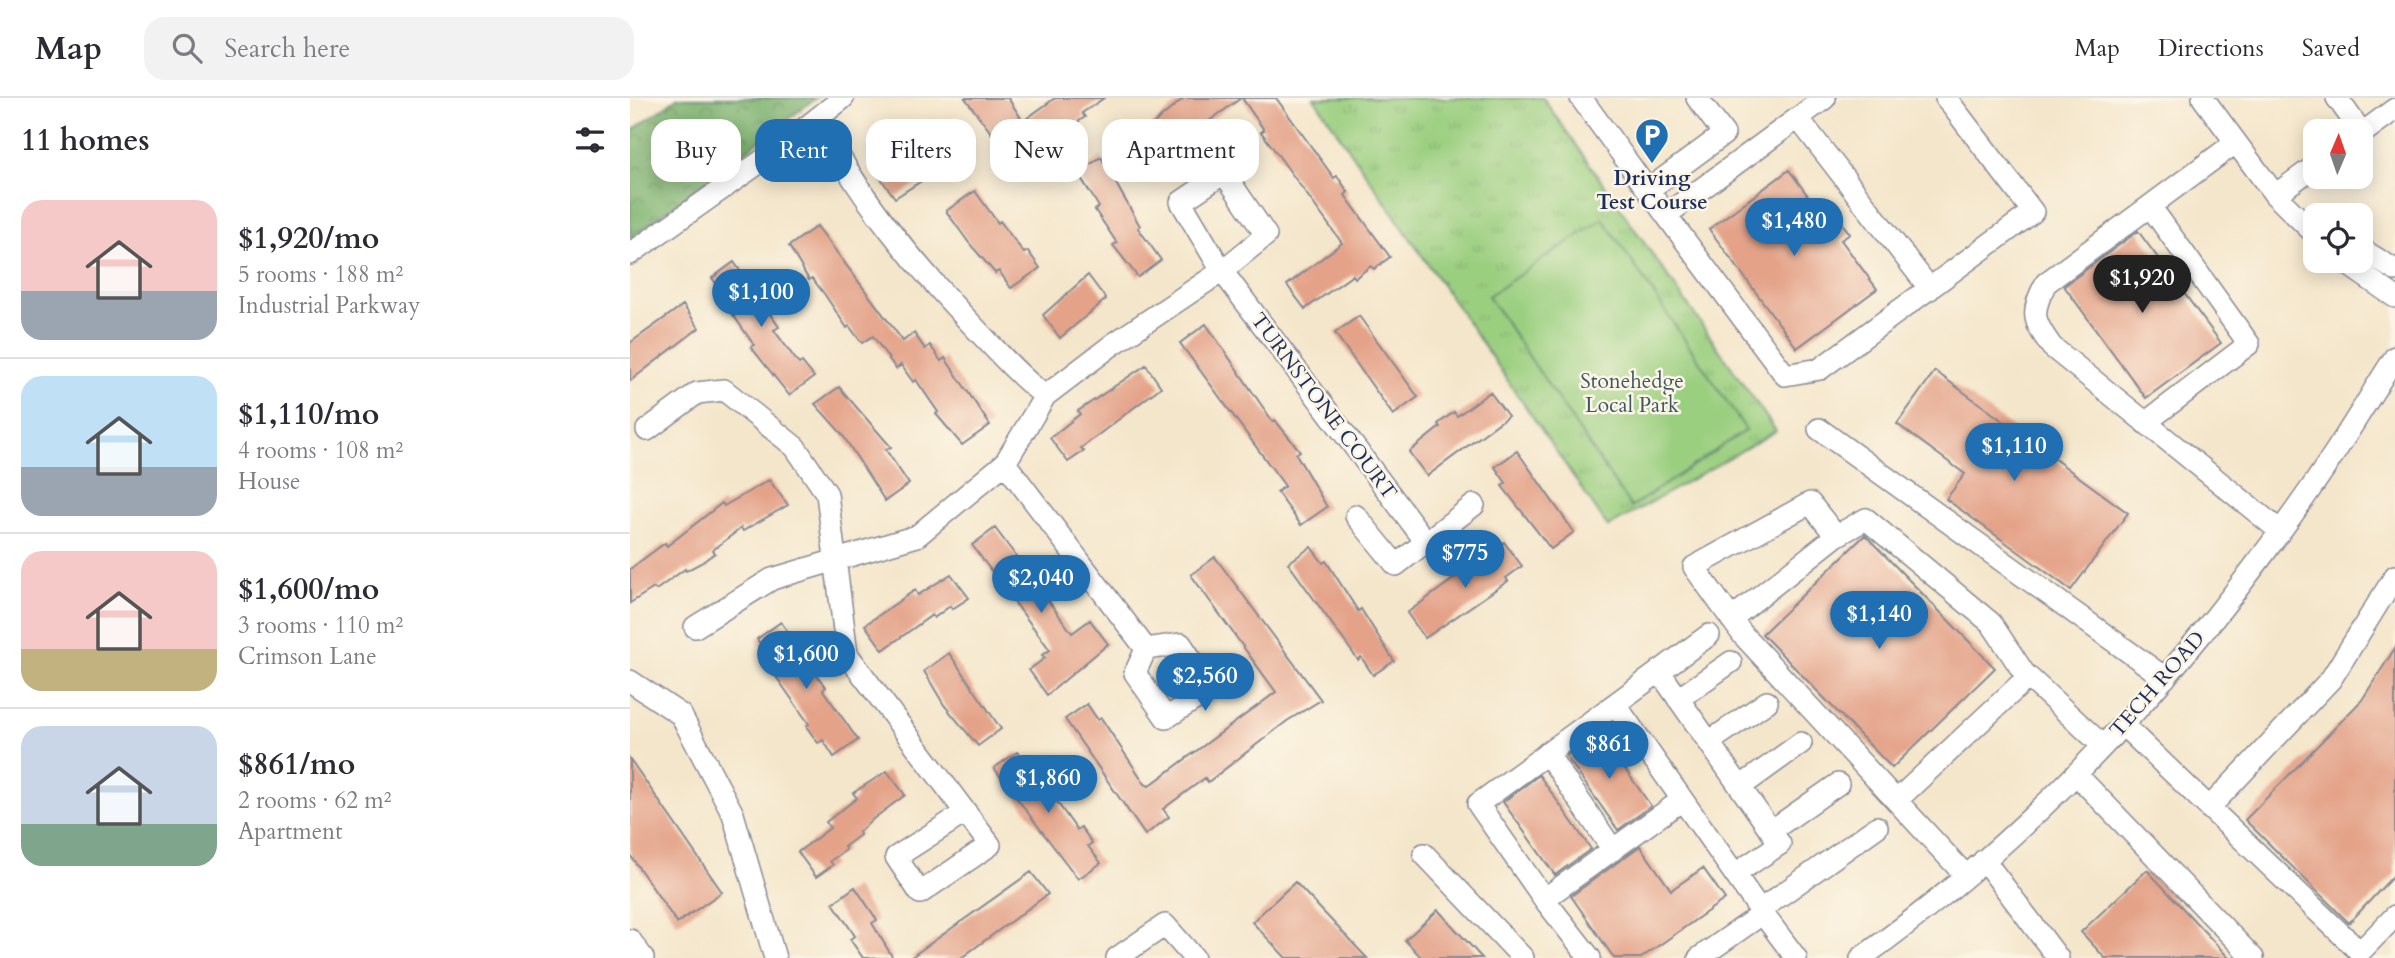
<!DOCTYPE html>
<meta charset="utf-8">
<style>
:root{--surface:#fff;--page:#f2f2f3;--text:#2b2b33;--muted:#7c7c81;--line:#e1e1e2;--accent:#1f6fb2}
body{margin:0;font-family:Cardo,serif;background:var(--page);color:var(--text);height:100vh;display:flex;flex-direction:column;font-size:26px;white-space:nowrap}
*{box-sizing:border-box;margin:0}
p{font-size:23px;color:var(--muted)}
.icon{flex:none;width:38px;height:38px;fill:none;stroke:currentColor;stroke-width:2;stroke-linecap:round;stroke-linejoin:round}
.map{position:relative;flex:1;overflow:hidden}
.panel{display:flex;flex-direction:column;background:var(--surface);width:630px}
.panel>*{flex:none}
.banner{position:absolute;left:21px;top:21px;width:665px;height:63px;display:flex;gap:14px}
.needle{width:46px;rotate:2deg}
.controls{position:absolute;left:1673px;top:21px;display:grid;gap:14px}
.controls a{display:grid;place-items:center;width:70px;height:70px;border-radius:14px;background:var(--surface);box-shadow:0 4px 18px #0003;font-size:35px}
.price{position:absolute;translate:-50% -60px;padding:0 16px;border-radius:24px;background:var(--accent);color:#fff;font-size:23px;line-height:46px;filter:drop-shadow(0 2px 4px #0008)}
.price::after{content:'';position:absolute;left:50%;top:42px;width:21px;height:16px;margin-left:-10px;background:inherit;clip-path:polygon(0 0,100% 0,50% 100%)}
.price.selected{background:#222;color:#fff}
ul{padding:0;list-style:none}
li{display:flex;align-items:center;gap:21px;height:175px;padding:0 21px}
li+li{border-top:2px solid var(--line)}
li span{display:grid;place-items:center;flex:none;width:196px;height:140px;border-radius:21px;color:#555}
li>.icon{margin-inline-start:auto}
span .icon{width:84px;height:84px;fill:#fffc;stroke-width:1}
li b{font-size:30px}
h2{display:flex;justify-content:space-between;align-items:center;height:84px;padding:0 21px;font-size:30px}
.tag{padding:0 24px;border-radius:21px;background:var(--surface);box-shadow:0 4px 18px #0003;font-size:24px;line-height:63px}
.tag.selected{background:var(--accent);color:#fff}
header{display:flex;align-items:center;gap:42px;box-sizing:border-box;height:98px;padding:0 35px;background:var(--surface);border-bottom:2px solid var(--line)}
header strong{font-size:33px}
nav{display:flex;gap:38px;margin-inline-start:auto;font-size:24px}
.search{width:490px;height:63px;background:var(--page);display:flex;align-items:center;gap:18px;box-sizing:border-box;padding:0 24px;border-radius:21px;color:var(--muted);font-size:26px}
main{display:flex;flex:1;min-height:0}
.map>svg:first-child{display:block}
.forest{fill:url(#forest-crowns);stroke:#4c7066;stroke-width:2}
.park{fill:url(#park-tufts);stroke:#5b7f6f;stroke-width:2}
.pitch{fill:#9bcf80;stroke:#5b7f6f;stroke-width:2}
.building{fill:#e4a389}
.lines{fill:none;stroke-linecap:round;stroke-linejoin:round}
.minor-casing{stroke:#888a94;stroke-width:24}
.minor{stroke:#fff;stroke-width:21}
.labels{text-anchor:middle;stroke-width:5;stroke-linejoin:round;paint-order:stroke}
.poi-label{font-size:21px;font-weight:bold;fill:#1b2f5e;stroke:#fcf5e5}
.park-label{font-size:21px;fill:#3b5766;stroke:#fcf5e5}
.street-label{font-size:21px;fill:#1b2f5e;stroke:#fcf5e5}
</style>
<header>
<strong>Map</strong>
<div class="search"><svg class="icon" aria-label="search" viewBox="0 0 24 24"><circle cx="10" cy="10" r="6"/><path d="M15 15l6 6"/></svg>Search here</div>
<nav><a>Map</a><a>Directions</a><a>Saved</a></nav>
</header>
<main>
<section class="panel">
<h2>11 homes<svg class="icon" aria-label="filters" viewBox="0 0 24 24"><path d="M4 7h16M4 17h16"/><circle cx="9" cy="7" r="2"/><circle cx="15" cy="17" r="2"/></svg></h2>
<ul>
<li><span style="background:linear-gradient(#f6c9c9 65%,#9aa5b1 0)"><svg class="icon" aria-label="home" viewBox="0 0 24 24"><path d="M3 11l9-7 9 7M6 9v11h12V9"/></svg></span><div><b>$1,920/mo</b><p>5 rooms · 188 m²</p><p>Industrial Parkway</p></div></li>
<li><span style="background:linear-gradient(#bfe0f5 65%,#9aa5b1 0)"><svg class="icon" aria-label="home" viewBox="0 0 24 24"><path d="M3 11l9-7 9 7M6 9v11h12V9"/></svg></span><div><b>$1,110/mo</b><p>4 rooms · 108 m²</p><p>House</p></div></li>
<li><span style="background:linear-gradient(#f6c9c9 70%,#c2b280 0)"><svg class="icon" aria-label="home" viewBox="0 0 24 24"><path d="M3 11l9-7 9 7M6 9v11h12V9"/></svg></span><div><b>$1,600/mo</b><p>3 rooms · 110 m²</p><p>Crimson Lane</p></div></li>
<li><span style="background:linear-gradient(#c9d6e8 70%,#7fa58c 0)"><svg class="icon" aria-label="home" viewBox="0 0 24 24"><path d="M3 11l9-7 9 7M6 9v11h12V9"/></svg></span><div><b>$861/mo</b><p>2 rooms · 62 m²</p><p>Apartment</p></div></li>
</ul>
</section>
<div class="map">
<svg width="1765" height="860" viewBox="0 0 1765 860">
<defs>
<pattern id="forest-crowns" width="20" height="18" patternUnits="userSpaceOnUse" patternTransform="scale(1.75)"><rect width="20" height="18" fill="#7cb26e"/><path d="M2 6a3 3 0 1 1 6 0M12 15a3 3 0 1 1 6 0" fill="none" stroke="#65915e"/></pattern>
<pattern id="park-tufts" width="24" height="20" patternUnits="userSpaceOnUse" patternTransform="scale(1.75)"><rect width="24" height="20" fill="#9bcf80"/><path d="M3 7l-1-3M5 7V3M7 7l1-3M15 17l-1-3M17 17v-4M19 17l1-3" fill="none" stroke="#85b271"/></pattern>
</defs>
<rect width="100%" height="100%" fill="#fcf5e5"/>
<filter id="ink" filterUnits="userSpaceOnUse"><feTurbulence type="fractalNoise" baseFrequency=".0143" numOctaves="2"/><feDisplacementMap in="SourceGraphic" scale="14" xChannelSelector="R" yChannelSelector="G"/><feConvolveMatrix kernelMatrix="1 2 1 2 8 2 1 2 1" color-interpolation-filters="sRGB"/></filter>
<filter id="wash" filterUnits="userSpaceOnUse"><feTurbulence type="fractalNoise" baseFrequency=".00686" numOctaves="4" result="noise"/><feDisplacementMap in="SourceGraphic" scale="28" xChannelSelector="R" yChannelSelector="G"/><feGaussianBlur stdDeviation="1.57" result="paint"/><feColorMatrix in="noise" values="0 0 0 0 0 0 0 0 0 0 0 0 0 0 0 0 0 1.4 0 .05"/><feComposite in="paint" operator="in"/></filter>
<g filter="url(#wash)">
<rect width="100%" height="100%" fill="#f4e6cb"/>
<path class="forest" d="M 47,0 L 186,0 L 0,141 L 0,34 Z"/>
<path class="park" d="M 684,0 L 913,0 L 1146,333 L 978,429 Z"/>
<path class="pitch" d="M 973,121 L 1116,332 L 1001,409 L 858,198 Z"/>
<g id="blocks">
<path class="building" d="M 335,0 L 378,0 L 393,23 L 425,0 L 474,0 L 452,15 L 455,19 L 439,30 L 433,23 L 380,60 Z
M 554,0 L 611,0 L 529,59 L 511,36 Z
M 612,0 L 646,0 L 704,80 L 707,78 L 718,94 L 715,97 L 760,159 L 744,171 L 741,168 L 725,180 L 723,177 L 675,211 L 657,187 L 712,145 L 643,50 L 631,34 L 634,32 Z
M 306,21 L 326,49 L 310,61 L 312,64 L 296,75 L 299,78 L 265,100 L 246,74 L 278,49 L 292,36 L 289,33 Z
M 471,59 L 510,128 L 508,130 L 531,162 L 508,179 L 483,147 L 487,145 L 465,112 L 469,109 L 448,75 Z
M 1159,72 L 1195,121 L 1204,114 L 1220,136 L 1211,142 L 1247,191 L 1167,250 L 1079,131 Z
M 345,93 L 368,125 L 370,123 L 394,155 L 398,153 L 410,170 L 381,190 L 369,173 L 365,175 L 339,145 L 316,113 Z
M 187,128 L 273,243 L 284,235 L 295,251 L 300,247 L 311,263 L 315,260 L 360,327 L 332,347 L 306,316 L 308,314 L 286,282 L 283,284 L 271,267 L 266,271 L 243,238 L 232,245 L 219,228 L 217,230 L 195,197 L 182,180 L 179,182 L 159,148 Z
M 1508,133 L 1591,245 L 1516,300 L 1434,188 Z
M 104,164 L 149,229 L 144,232 L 169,266 L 172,264 L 184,279 L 159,297 L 121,249 L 124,247 L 90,198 L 94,196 L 82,180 Z
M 458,177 L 476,201 L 430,240 L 413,217 Z
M 53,207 L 69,230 L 0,283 L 0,245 Z
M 729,218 L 788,299 L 763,317 L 705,235 Z
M 576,226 L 643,324 L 645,322 L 670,353 L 666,356 L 697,409 L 671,427 L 647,394 L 655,388 L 550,245 Z
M 516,267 L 531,289 L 451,350 L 454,353 L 438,364 L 420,340 L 450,316 L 448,313 Z
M 1305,273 L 1498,415 L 1441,492 L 1316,401 L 1335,376 L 1267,326 Z
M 209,289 L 261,349 L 256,352 L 279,386 L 255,403 L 212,336 L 185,306 Z
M 860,294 L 878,318 L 797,378 L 779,354 L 810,329 L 808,326 L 824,314 L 827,318 Z
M 887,353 L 944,434 L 921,451 L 872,388 L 876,385 L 865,369 Z
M 139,382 L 158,407 L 113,433 L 111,430 L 83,452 L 85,455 L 71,465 L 56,473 L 55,471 L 26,492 L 24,490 L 0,505 L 0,471 L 35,445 L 37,448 L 92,405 L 94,408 Z
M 365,430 L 401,478 L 405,475 L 416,491 L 412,494 L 442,535 L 460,522 L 478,546 L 417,597 L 399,572 L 415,560 L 412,557 L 420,552 L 342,447 Z
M 1235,437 L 1365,570 L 1262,670 L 1132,536 Z
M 874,444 L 892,468 L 876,480 L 878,483 L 795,540 L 777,515 Z
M 681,449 L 693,465 L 696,463 L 728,513 L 731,511 L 764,563 L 743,577 L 731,559 L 728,562 L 658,465 Z
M 585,459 L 691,602 L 657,623 L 578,684 L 575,680 L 533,711 L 539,719 L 515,737 L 435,621 L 457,606 L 468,622 L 471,620 L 515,686 L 519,688 L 646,594 L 561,477 Z
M 321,476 L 339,500 L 322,511 L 320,508 L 304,520 L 302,517 L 253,552 L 235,527 L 285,492 L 288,497 Z
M 151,524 L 162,540 L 159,543 L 196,589 L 193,592 L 228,642 L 204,659 L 193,642 L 188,645 L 176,628 L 179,626 L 145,577 L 135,560 L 138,558 L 127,541 Z
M 1765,550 L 1765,776 L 1719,825 L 1615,722 L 1732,602 Z
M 319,555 L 371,631 L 348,648 L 314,607 L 294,573 Z
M 969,634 L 1021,708 L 988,732 L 936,658 Z
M 387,654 L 412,683 L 447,732 L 451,729 L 462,745 L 458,748 L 471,765 L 448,781 L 364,670 Z
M 0,661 L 92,794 L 47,825 L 0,757 Z
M 257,673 L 275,697 L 243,721 L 229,734 L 230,737 L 214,749 L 216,752 L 200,763 L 203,767 L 186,779 L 168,754 L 200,730 L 196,724 L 227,700 L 223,695 Z
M 909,677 L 961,751 L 925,777 L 873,704 Z
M 1010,748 L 1041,792 L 1073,770 L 1095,801 L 1011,860 L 984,860 L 941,798 Z
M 1517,772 L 1599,860 L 1475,860 L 1451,834 Z
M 401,774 L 418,796 L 331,860 L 280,860 Z
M 665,784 L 737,860 L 656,860 L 622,824 Z
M 225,789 L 247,822 L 242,825 L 263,860 L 233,860 L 220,841 L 225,838 L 203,805 Z
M 808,812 L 852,860 L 792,860 L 775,842 Z"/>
</g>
</g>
<g filter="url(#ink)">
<use href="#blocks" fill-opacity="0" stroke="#888a94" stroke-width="2"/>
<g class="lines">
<g class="minor-casing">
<path id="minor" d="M 951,0 L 1036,117
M 1195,0 L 1036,117 L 1155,277 L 1190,271 L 1403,114 L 1316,0
M 1573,0 L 1645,97 L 1685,136
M 1707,0 L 1732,35
M 190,20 C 222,94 290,172 346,231 C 368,254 389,278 415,298
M 1168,20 L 1300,191
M 1731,36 L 1765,11
M 1605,45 L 1416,185 C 1400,215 1403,223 1422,249 L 1650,433
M 1018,92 L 1094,36 L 1067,0
M 1645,97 L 1685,68
M 1731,151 L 1765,172
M 0,156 L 150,50 L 213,0
M 1713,163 L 1765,199
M 1515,325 L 1619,246 L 1520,108
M 1189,331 L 1535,580
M 17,332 L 67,295 L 94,292 L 165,349 L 197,396 L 217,556 L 360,747 L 290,795 L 266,759 L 336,714
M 375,365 L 516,551 L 551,546 L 581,591 L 536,620 L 505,575 L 516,551
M 726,418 L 766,467 L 844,407
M 1206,438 L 1236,421 L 1361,525 L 1394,575 L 1473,648
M 1101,521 L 1206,438 L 1180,405 L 1064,469 L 1113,537 L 1336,778
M 65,529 L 142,481 L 287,438 L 375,365 L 415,298 L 482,247 L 592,173 L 636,137 L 594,75 L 551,104 L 592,173 L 796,444
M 1079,537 L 985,606 L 1130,812
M 1029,573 L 1150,746 L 1105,776
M 0,583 L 51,617 L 103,716 L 145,860
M 1048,601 L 1101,564
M 1493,627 L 1730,854 L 1765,818
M 1079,644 L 1137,604
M 917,655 L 983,752
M 1446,676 L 1623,860
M 1110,689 L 1171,645
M 1267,702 L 1398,579
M 1579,710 L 1701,581 L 1765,478
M 1141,733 L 1208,686
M 794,756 L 893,860
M 1354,762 L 1428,860
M 914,801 L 848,706 L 985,606
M 0,842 L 13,860
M 487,860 L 535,827 L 564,860
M 960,860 L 914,801 L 1052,702
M 1069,860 L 1132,816
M 1166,860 L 1130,812 L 1247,729
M 1231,860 C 1408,734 1556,570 1679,393 C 1710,349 1737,303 1765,259"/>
</g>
<use href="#minor" class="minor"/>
</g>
</g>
<defs>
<g id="parking-pin" transform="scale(1.75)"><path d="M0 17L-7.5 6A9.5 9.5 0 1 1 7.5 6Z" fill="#1f6fb2" stroke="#fcf5e5"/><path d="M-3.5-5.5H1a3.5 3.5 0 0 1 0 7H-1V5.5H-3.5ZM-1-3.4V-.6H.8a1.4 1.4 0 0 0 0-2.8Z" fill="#fff"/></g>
</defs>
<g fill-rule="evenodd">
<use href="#parking-pin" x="1022" y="37"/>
</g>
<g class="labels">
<g class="poi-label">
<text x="1022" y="87">Driving<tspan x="1022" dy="24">Test Course</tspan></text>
</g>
<g class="park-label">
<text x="1002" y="290">Stonehedge<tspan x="1002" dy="24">Local Park</tspan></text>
</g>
<g class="street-label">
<text transform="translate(694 308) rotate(53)" y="7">TURNSTONE COURT</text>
<text transform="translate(1527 586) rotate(-49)" y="7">TECH ROAD</text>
</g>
</g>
</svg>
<div class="controls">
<a><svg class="needle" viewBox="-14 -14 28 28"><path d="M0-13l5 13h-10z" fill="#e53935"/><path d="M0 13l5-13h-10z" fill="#7c7c81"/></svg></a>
<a><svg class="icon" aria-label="locate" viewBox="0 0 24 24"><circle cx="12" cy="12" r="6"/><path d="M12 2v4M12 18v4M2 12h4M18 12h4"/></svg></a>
</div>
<b class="price" style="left:1164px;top:160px">$1,480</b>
<b class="price selected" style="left:1512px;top:217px">$1,920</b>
<b class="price" style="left:131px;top:231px">$1,100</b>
<b class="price" style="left:1384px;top:385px">$1,110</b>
<b class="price" style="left:835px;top:492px">$775</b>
<b class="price" style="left:411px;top:517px">$2,040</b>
<b class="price" style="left:1249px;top:553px">$1,140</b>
<b class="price" style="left:176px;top:593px">$1,600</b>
<b class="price" style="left:575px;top:615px">$2,560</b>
<b class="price" style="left:979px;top:683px">$861</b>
<b class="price" style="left:418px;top:717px">$1,860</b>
<div class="banner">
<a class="tag">Buy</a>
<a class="tag selected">Rent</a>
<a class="tag">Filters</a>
<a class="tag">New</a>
<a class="tag">Apartment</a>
</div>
</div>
</main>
